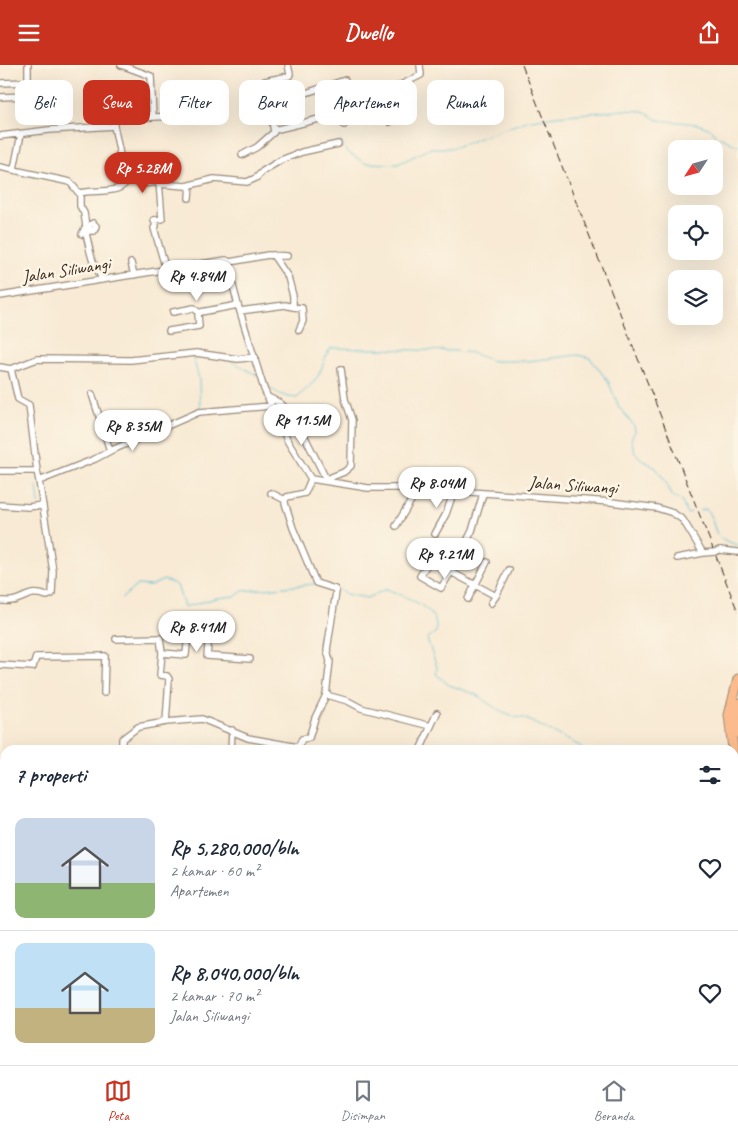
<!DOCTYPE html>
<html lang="id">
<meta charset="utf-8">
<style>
:root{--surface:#fff;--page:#f2f2f3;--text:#1f2937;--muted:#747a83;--line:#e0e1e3;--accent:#c8321e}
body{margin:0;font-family:Caveat,sans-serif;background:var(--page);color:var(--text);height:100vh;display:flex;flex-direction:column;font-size:19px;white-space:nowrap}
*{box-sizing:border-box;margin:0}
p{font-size:16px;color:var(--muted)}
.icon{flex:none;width:28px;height:28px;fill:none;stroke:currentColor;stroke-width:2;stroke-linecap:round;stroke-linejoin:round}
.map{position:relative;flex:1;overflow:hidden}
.panel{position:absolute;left:0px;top:680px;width:739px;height:320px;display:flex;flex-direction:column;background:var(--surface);border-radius:15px 15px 0 0;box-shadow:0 5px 20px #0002}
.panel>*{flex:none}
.guide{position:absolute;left:15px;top:15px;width:709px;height:45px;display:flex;gap:10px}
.needle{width:32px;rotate:234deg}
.controls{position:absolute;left:668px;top:75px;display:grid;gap:10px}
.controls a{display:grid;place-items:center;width:55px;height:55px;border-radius:10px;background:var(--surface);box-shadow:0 5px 20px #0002;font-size:25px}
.price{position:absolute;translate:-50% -42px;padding:0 11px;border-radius:18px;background:#fff;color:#222;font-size:16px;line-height:32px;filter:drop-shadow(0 1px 2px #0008)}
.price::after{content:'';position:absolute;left:50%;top:30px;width:15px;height:11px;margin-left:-8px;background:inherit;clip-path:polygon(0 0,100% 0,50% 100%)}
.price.current{background:var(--accent);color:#fff}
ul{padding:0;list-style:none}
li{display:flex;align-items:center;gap:15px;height:125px;padding:0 15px}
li+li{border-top:1px solid var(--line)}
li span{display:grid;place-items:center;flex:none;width:140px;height:100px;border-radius:10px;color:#555}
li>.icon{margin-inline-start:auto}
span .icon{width:60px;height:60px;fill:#fffc;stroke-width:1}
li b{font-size:21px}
h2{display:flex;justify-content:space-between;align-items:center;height:60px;padding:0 15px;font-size:21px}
.chip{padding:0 18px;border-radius:10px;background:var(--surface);box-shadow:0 5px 20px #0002;font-size:18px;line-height:45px}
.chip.current{background:var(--accent);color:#fff}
header{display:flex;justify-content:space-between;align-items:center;height:65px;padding:0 15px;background:var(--accent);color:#fff;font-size:22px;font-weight:700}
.menu{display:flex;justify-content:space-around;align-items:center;height:70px;border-top:1px solid var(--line);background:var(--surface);font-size:14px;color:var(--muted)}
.menu a{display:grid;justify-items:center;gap:2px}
.menu .current{color:var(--accent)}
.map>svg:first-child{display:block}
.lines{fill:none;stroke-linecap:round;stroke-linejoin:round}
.stream{stroke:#54bbd2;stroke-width:1}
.minor-casing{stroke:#9a8a79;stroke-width:8}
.primary-casing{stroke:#9a8a79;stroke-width:11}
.trunk-casing{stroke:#9a8a79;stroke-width:11}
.minor{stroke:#fff;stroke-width:5.5}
.primary{stroke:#fbbb8c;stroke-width:9}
.trunk{stroke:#fbbb8c;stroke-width:9}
.rail{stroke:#3b2a1e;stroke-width:1;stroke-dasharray:8 4;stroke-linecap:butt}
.minor-bridge-casing{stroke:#9a8a79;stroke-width:8;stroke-linecap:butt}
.minor-bridge{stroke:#fff;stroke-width:5.5}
.labels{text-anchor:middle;stroke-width:5;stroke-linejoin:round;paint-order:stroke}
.street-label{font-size:18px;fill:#3b2a1e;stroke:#fcf5e5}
</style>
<header><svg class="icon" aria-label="menu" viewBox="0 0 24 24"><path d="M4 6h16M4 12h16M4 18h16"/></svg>Dwello<svg class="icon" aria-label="share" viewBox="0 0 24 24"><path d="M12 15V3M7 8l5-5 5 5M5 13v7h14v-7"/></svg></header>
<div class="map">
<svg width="738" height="1000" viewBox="0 0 738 1000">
<rect width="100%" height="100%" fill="#fcf5e5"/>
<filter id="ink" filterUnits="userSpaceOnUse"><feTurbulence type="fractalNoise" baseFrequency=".02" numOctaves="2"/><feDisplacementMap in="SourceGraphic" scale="10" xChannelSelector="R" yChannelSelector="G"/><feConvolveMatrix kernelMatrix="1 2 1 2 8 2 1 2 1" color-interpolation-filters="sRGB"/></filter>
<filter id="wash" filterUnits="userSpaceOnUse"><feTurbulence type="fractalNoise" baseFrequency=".0096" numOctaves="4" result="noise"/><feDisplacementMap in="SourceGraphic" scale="20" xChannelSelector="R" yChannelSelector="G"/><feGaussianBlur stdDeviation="1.12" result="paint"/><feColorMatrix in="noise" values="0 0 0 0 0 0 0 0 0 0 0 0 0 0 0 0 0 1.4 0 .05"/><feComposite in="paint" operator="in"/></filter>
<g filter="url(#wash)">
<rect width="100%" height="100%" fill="#f8ead4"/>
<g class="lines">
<path class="stream" d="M 338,77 L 341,76 L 346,86 L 365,98 L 398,99 L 431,83 L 453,83 L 526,56 L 555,51 L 624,45 L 643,46 L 658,55 L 697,59 L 711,64 L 717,71 L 738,81
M 22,109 L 35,112
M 127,120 L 135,120
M 229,295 C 239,299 251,309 258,310
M 263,314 C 272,327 282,332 297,333 C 305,324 314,319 319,309 C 324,300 324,291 331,283 L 456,286 L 472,288 L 493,296 L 528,296 L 578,290 L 590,293 L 608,316 L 619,342 L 634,361 L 635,366 L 631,374 L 635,388 L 644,396 L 656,403 L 665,416 L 673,432 L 681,435 L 687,449 L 691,447
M 200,344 L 199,314 L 193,292 L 205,292
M 37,421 L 39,439
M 700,445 L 706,444 C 720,463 707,472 738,480
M 338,524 L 346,529 L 367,533 L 387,524 C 404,532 440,542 436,567 L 429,572 L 427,575 L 437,602 L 436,609 L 449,620 L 475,629 L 501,647 L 514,652 L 524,653 L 580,681 L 582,685
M 122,533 L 137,520 L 150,521 L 164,515 L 177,520 L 184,542 L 217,533 L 236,531 L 243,526 L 315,519
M 0,852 L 5,855
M 39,995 L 40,1000"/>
</g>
</g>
<g filter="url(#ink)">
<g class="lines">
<g class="minor-casing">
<path id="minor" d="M 121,0 L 151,11 L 153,52
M 0,18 L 28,17 L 28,0
M 380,31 L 390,57
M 0,32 L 27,31 L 28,17
M 268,35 L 297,31 L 345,15
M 344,60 L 345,53 L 356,42 L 421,10 L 420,0
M 274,65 L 319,54
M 0,71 L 49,65 L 114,61
M 242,90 L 257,82 L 274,67 L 265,16 L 289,11 L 290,9 L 288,0
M 0,102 L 70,117 L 78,127 L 80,128 L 80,141 L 84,148 L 86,161 L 90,164 L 86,169 C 89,179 90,192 95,201 C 98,206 100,208 102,215
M 14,104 L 21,69
M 133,116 L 142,119 L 159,117 L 162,154 L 154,155 L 156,161 L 154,163 L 166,205
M 159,119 L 186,121 L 214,114 L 247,117 L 256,113 L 263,106 L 281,95 L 302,87 L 338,79
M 80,128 C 94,124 118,130 126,117 L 133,116 L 125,109 L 123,104 L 114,61 L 114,54 L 195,50
M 189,133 L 190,120
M 88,161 L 93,158 L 96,161 L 94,166 L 89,166
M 82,169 L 86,161
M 273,190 L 288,212 L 293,231 L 293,242 L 302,243 L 303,256 L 299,265
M 230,197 L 268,190 L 287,191
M 131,198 L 134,210
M 0,231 L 226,195 L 230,197 L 232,217 L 238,240 L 264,324 L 288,377 L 311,414 L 368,423 L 413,423 L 611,437 L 657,443 L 673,448 L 683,455 L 703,488 L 714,487
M 240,246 L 285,240 L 293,242
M 173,247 L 194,243 L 199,248
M 169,266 L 199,261 L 198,249 L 201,247 L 238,240
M 0,302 L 11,304 L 18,334 L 29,340 L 37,406
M 11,304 L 37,294 L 131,295 L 196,288 L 238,294 L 255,292
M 92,329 L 110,386
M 268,332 L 280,338 L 295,352 L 326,414
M 0,406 L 37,406 L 39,416 L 95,394 L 110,386 L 199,347 L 271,341
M 324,415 L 344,407 L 351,401 L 352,355 L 345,334 L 341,304
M 271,428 L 285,435
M 483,429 L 472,466 L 451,507 L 496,531 L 509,505
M 0,440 L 28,442 L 43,440
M 396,461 L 418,424
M 435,469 L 446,449 L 454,426
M 439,480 L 420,511 L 441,523 L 451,507
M 720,485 L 738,487
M 677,493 L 703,488
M 468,534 L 487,497
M 0,536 C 5,536 11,537 16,535 C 30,530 32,526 47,531 L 52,529 L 53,506 L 39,416
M 491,538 L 496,531
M 116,574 L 160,573 L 162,588 L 160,610 L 167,611 L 169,614 L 166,657
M 162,588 L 186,590 L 188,568 L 209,569 L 207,591 L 250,594
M 0,600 L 33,602 L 36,592 L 105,591 L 104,628
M 326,630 L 348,636 L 361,643 L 431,661
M 122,685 L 122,674 L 138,662 L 166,657 L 202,654 L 248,673 L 298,682
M 231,685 L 232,665
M 297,685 L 302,674 L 309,673 L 315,653 L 326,630 L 330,596 L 327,585 L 336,527 L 335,524 L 316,518 L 293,463 L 285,438 L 285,435 L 287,432 L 305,428 L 311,414
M 420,685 L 437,648
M 0,812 L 5,816
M 734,814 L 738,817
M 734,870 L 738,870
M 141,995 L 144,1000
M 176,995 L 185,1000
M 345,995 L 346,1000
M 404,995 L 405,1000
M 569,995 L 570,1000
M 289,1000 L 298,995"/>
</g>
<g class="primary-casing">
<path id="primary" d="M 738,638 L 736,657 L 738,668
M 733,685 L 729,650 L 738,614
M 734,690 L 738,731
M 734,921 L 738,884
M 734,939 L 738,929
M 684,1000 L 688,995
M 693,1000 L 696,995"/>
</g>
<g class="trunk-casing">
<path id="trunk" d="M 0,699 L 5,702
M 454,995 L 459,1000"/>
</g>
<use href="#minor" class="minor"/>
<use href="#primary" class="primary"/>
<use href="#trunk" class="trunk"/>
<path class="rail" d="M 522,0 L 738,547"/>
<g class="minor-bridge-casing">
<path id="minor-bridge" d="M 714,487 L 720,485"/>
</g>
<use href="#minor-bridge" class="minor-bridge"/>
</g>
</g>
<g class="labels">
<g class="street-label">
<text transform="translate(66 205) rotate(-9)" y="6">Jalan Siliwangi</text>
<text transform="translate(573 420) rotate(4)" y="6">Jalan Siliwangi</text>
</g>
</g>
</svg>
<div class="controls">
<a><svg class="needle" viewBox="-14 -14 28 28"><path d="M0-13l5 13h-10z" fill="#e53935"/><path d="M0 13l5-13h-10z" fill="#747a83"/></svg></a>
<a><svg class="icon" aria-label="locate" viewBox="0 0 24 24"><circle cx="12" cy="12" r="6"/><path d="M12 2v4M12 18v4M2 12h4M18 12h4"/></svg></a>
<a><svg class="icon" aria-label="layers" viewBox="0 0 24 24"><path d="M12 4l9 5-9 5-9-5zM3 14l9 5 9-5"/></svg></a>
</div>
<b class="price current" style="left:143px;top:129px">Rp 5.28M</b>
<b class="price" style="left:197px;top:237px">Rp 4.84M</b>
<b class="price" style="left:302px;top:381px">Rp 11.5M</b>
<b class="price" style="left:133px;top:387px">Rp 8.35M</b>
<b class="price" style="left:437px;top:444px">Rp 8.04M</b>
<b class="price" style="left:445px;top:515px">Rp 9.21M</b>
<b class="price" style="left:197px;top:588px">Rp 8.41M</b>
<div class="guide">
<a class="chip">Beli</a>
<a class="chip current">Sewa</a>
<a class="chip">Filter</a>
<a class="chip">Baru</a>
<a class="chip">Apartemen</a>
<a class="chip">Rumah</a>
</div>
<section class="panel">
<h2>7 properti<svg class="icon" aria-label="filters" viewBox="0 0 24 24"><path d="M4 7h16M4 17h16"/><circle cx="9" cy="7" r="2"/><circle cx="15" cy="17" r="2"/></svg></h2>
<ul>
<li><span style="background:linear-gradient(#c9d6e8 65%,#8fb573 0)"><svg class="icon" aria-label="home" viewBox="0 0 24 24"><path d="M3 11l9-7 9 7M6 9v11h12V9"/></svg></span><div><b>Rp 5,280,000/bln</b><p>2 kamar · 60 m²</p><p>Apartemen</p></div><svg class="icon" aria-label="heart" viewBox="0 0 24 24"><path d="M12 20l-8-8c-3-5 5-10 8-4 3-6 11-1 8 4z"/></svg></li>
<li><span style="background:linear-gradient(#bfe0f5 65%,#c2b280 0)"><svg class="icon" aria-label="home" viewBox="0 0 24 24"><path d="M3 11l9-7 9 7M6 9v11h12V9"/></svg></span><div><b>Rp 8,040,000/bln</b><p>2 kamar · 70 m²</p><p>Jalan Siliwangi</p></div><svg class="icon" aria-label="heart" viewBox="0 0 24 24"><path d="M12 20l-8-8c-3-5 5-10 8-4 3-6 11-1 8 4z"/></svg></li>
</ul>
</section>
</div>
<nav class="menu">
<a class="current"><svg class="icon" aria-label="map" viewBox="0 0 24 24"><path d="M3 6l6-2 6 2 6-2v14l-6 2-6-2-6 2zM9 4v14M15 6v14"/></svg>Peta</a>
<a><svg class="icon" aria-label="saved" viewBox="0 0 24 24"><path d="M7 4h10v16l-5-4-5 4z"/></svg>Disimpan</a>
<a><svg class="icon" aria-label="home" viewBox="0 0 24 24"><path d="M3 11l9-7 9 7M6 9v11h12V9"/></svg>Beranda</a>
</nav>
